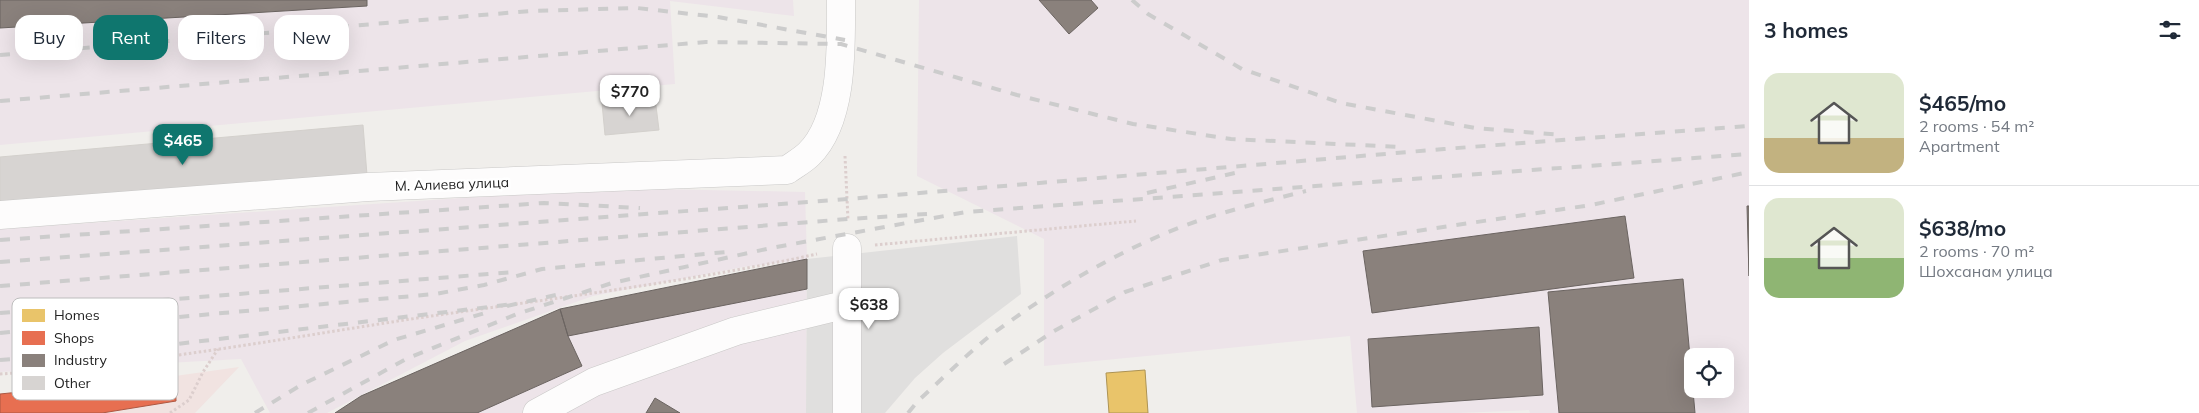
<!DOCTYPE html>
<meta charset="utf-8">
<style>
:root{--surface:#fff;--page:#f2f2f3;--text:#1f2937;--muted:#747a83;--line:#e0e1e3;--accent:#0f766e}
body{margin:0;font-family:Mulish,sans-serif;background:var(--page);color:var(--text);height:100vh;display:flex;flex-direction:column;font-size:19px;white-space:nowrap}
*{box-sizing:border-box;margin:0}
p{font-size:16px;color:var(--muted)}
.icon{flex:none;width:28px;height:28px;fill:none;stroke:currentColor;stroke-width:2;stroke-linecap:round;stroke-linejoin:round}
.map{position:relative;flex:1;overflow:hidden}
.side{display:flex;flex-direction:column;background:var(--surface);width:450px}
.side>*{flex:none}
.banner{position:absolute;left:15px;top:15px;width:475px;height:45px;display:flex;gap:10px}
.tools{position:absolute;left:1684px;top:348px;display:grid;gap:10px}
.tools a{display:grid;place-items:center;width:50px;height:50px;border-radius:10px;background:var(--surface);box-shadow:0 5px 20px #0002;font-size:25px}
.price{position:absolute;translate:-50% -42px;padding:0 11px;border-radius:10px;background:#fff;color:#222;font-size:16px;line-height:32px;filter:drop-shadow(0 1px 2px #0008)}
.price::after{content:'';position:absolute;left:50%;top:30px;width:15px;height:11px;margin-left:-8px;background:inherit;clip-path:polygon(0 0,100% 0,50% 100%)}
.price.selected{background:var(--accent);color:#fff}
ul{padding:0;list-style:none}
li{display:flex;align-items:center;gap:15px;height:125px;padding:0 15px}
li+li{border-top:1px solid var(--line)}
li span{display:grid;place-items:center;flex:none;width:140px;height:100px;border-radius:15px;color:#555}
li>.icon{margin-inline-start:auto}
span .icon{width:60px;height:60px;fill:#fffc;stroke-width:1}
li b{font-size:21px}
h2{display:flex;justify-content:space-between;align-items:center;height:60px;padding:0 15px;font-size:21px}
.pill{padding:0 18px;border-radius:15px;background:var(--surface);box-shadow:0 5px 20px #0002;font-size:18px;line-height:45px}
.pill.selected{background:var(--accent);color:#fff}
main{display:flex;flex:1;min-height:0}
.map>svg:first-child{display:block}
.commercial{fill:#f1e3e1}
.industrial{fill:#ede4e9;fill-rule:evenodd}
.parking{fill:#e0dfde}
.homes{fill:#e9c46a;stroke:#ad9354}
.shops{fill:#e76f51;stroke:#ac5843}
.industry{fill:#8a817c;stroke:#6b6461}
.building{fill:#d7d4d2;stroke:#d3d0cc}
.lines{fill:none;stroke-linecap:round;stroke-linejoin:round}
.minor-casing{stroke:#c9c8c7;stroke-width:29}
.path{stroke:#dccecd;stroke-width:3;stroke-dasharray:2.5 2.5;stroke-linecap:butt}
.minor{stroke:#fdfcfc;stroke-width:28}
.rail{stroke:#ccc;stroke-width:4;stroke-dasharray:10 10;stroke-linecap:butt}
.labels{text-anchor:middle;stroke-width:5;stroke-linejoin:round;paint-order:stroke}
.street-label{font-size:14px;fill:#222;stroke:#fff}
.key{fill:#fff;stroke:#bdbdbd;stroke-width:1}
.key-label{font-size:14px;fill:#222}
</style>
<main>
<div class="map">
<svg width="1749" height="413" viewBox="0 0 1749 413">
<rect width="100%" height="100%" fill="#f0eeeb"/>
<path class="commercial" d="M 239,367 L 195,413 L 0,413 L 175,376 Z"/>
<path class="industrial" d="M 0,0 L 793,0 L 794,16 L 670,1 L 675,84 L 0,145 Z
M 919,0 L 1749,0 L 1749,413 L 1530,413 L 1529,410 L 1458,413 L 1357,413 L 1350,336 L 1044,366 L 1044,239 L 917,176 ZM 1692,356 L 1725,356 L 1725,389 L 1692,389 Z
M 610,188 L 805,192 L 807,259 L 806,413 L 356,413 L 494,336 L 801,260 L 743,267 L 593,296 L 465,341 L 327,413 L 270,413 L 241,359 L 0,372 L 0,229 Z"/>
<path class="parking" d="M 1017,236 L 1021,294 L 943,353 L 915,378 L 885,413 L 806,413 L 807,259 Z"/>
<path class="homes" d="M 1145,370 L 1148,413 L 1109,413 L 1106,373 Z"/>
<path class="shops" d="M 175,376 L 176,401 L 102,413 L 0,413 L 0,394 Z"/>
<path class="industry" d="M 0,0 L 367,0 L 367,6 L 0,28 Z
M 1039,0 L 1091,0 L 1098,8 L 1069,34 Z
M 1747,206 L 1749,206 L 1749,276 Z
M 1625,216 L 1634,278 L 1372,313 L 1363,251 Z
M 807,259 L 807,289 L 568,336 L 560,309 Z
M 1683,279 L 1695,413 L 1559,413 L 1548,292 Z
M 560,309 L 568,336 L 582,366 L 477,413 L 335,413 L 361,396 Z
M 1539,327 L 1543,395 L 1372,407 L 1368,339 Z
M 655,398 L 680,413 L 646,413 Z"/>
<path class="building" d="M 655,98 L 659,130 L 605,135 L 602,103 Z
M 363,125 L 367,175 L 0,207 L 0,157 Z"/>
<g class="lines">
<g class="minor-casing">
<path id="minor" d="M 0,215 L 368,187 L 787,170 C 794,165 803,160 809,154 C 844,120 841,45 841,0
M 537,413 L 594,382 L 736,331 L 848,304
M 847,413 L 847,248"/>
</g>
<path class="path" d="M 845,156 L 848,220
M 875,245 L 1136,221
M 0,374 C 138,365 275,340 411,319 C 547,299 683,283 817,254
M 170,413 L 189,400 L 203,372 L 218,349"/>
<use href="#minor" class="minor"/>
<path class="rail" d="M 1132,0 L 1148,14 L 1242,69 L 1341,103 L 1475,128 L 1563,135
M 0,55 L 530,11 L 637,8 L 718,17 L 845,40
M 0,101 L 706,42 L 841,44 L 1017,95 L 1133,124 L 1231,139 L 1401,147
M 1147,193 L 1235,173
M 0,240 L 544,203 L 640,208
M 0,262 L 848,199 L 1444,149 L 1749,126
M 0,286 L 848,219 L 927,214
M 507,306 L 556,295
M 0,313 L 514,272
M 0,333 L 435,294 L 484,285 L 542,269 L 726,252
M 0,360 L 109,352 L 514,304
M 1004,364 L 1054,331 L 1125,292 L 1222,260 L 1591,205 L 1749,172
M 255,413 L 301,385 L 394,340 L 485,313
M 308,413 L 406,359 L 517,314 L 612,283 L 771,248 L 966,212 L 1749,154
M 908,413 L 918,401 C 942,379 966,355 991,335 C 1049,292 1111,255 1178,228 C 1220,212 1263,202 1306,191"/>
</g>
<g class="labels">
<g class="street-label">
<text transform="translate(452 184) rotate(-2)" y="5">М. Алиева улица</text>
</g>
</g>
<rect x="12" y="298" width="166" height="102" rx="8" class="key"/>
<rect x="22" y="309" width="23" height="13" fill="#e9c46a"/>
<rect x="22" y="331" width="23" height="14" fill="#e76f51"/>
<rect x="22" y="354" width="23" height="13" fill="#8a817c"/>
<rect x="22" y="376" width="23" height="14" fill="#d7d4d2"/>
<g class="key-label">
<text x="54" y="320">Homes</text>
<text x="54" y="343">Shops</text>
<text x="54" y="365">Industry</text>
<text x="54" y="388">Other</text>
</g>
</svg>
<div class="tools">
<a><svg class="icon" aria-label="locate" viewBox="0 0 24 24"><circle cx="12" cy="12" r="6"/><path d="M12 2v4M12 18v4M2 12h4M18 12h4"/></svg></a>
</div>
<b class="price" style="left:630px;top:117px">$770</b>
<b class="price selected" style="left:183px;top:166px">$465</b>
<b class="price" style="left:869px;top:330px">$638</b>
<div class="banner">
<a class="pill">Buy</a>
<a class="pill selected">Rent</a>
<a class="pill">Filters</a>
<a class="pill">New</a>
</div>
</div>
<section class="side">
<h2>3 homes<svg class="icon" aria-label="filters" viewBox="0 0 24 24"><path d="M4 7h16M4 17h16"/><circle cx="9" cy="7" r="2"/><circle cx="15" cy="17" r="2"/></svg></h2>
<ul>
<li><span style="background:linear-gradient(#dfe7d0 65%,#c2b280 0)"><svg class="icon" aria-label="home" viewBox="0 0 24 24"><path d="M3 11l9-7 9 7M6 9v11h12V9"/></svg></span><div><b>$465/mo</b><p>2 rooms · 54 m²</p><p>Apartment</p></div></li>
<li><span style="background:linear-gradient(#dfe7d0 60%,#8fb573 0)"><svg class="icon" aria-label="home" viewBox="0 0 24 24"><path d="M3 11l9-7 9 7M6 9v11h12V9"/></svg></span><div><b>$638/mo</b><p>2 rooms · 70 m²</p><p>Шохсанам улица</p></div></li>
</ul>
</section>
</main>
